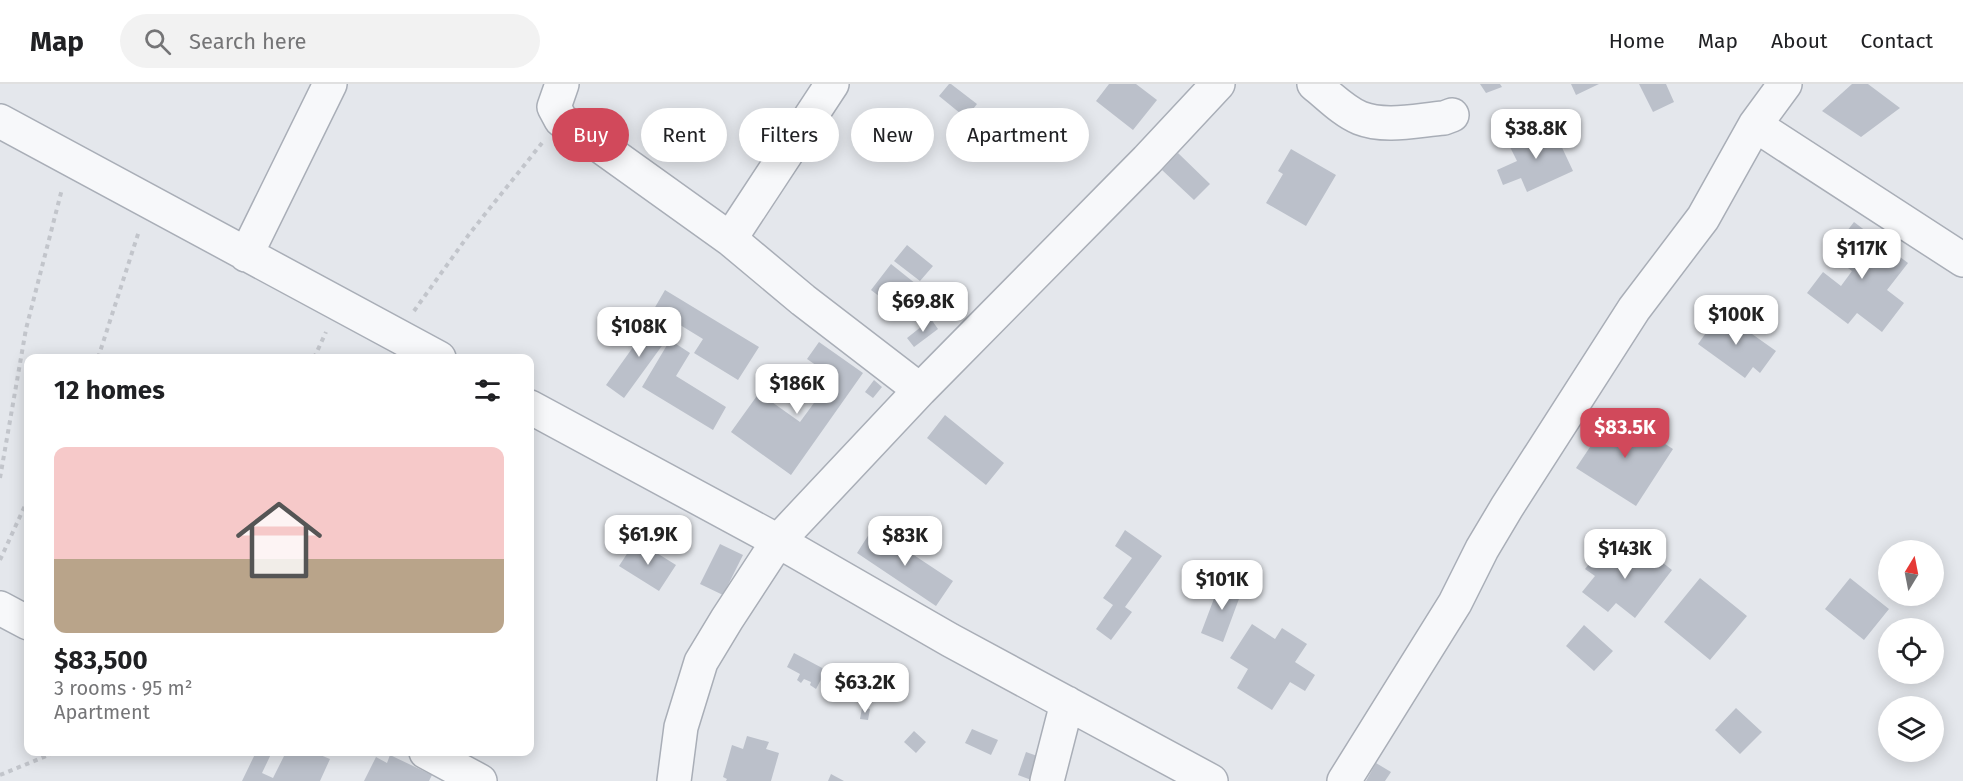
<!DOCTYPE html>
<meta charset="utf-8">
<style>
:root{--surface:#fff;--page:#f2f2f2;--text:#202124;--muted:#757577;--line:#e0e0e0;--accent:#d1495b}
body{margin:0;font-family:"Fira Sans",sans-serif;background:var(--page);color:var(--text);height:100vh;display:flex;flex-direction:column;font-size:22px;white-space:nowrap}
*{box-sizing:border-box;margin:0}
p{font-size:20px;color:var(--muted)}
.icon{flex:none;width:33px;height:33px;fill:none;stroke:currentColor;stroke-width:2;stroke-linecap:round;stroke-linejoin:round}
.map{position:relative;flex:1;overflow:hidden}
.panel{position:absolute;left:24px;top:270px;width:510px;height:402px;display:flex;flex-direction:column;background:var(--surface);border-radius:12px;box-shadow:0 3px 15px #0003}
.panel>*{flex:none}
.top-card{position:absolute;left:552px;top:24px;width:570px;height:54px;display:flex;gap:12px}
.needle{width:39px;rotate:10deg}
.controls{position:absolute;left:1878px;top:456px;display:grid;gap:12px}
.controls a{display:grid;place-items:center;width:66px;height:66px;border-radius:50%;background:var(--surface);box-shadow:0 3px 15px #0003;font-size:30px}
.price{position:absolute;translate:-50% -51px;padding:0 14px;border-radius:12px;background:#fff;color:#222;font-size:20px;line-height:39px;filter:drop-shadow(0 2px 3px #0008)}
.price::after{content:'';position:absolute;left:50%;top:36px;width:18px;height:14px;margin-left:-9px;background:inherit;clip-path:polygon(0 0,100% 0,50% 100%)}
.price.current{background:var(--accent);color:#fff}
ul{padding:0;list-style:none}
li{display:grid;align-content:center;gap:12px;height:318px;padding:0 30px}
li span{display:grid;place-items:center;height:186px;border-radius:12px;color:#555}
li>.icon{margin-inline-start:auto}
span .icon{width:108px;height:108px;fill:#fffc;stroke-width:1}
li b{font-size:26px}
h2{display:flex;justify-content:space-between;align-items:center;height:72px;padding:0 30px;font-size:26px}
.chip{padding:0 21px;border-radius:27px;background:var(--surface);box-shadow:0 3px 15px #0003;font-size:21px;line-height:54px}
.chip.current{background:var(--accent);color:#fff}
header{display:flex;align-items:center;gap:36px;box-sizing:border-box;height:84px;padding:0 30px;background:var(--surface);border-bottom:2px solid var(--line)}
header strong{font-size:28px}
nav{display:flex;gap:33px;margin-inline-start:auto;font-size:21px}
.search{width:420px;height:54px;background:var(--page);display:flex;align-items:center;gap:15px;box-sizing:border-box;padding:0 21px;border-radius:33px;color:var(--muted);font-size:22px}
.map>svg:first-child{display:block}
.building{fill:#bbc0ca}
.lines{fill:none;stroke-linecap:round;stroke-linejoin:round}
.minor-casing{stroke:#a9aeb7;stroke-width:36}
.path{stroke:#c2c5cb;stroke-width:4;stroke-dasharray:4.5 4.5;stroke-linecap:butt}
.minor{stroke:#f7f8fa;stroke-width:33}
</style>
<header>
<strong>Map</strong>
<div class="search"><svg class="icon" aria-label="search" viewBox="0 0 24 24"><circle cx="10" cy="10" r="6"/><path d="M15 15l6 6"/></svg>Search here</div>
<nav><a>Home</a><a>Map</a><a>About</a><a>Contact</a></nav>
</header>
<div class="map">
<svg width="1963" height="697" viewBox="0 0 1963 697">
<rect width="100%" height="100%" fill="#e4e7ec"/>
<path class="building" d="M 949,0 L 951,0 L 977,20 L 966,34 L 939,12 Z
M 1109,0 L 1136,0 L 1157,16 L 1133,46 L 1096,17 Z
M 1480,0 L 1500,0 L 1502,3 L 1486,9 Z
M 1571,0 L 1599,0 L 1576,11 Z
M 1639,0 L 1666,0 L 1674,18 L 1653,28 Z
M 1852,0 L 1868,0 L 1900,24 L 1861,53 L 1822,27 Z
M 1551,40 L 1573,87 L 1527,108 L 1521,94 L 1503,101 L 1497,86 L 1517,77 L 1508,59 Z
M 1291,65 L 1336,91 L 1306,142 L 1266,119 L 1283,90 L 1278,87 Z
M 1178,69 L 1210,100 L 1194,116 L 1162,86 Z
M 1854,138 L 1908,179 L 1887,206 L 1904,219 L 1882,248 L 1857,229 L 1848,240 L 1807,209 L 1823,188 L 1841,202 L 1852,187 L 1829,170 Z
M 907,161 L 933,182 L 920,197 L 894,177 Z
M 891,180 L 921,204 L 901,229 L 871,206 Z
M 665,206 L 759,263 L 738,296 L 694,269 L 703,255 L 654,225 Z
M 1721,228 L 1776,267 L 1760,289 L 1753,283 L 1745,294 L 1698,260 Z
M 653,235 L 672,248 L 624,314 L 606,301 Z
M 931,235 L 938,245 L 914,263 L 907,254 Z
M 670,256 L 690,269 L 676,292 L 726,323 L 713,346 L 642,303 Z
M 819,258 L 863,289 L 791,391 L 731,348 L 759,309 L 800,338 L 833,293 L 807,275 Z
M 874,296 L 882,303 L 873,314 L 865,308 Z
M 1614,327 L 1673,365 L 1636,422 L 1576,384 Z
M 945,331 L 1004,379 L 986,401 L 927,354 Z
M 873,444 L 953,497 L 936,522 L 857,469 Z
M 1125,446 L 1162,472 L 1125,523 L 1132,528 L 1111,556 L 1096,545 L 1113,521 L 1103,514 L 1132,474 L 1115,462 Z
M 636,456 L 676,481 L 659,507 L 619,482 Z
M 720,460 L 743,471 L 723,511 L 700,500 Z
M 1639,460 L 1672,486 L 1635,534 L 1616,519 L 1608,528 L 1582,508 L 1595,492 L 1585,485 L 1602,464 L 1623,480 Z
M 1700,494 L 1747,532 L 1710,576 L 1664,538 Z
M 1850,494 L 1889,525 L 1864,556 L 1825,525 Z
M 1221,496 L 1243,504 L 1223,558 L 1201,549 Z
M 1252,540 L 1275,555 L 1282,544 L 1307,560 L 1295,578 L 1315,591 L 1305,607 L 1290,598 L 1272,626 L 1237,604 L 1248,585 L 1230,574 Z
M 1584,541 L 1613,567 L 1594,587 L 1566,562 Z
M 794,569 L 826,586 L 816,605 L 810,601 L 811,598 L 804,595 L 801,599 L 797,596 L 800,590 L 787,583 Z
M 862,624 L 870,625 L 868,636 L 860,635 Z
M 1736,624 L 1762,648 L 1740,670 L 1715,646 Z
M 972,645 L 998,656 L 991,671 L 965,659 Z
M 914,647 L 926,658 L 916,669 L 904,658 Z
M 747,652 L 769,658 L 766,665 L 779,669 L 771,697 L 726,697 L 727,695 L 723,693 L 732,661 L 743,665 Z
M 256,668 L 272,668 L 262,689 L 273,694 L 286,668 L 313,668 L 330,675 L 320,697 L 242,697 Z
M 1026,668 L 1043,674 L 1034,697 L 1018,691 Z
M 390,671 L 432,691 L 429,697 L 364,697 L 376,673 L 387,679 Z
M 1376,679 L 1391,688 L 1385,697 L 1366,697 Z
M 831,690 L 844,697 L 828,697 Z"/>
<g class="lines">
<g class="minor-casing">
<path id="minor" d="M 562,0 L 554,23 L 561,36 L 596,59 L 730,155 L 803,216 L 920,306
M 1314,0 C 1328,11 1343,27 1360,34 C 1385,44 1418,36 1444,34 L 1452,31
M 0,37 L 439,274
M 1755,41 L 1963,176
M 730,155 L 832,0
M 246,171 L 330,0
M 530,323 L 778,457 L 950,556 L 1211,697
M 0,524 L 28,539
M 426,668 L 480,697
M 674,697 L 681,643 L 701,578 L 727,535 L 778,457 L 920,306 L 1147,76 L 1218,0
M 1047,697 L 1067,619
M 1344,697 L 1455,519 L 1482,465 L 1507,423 L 1634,225 L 1703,134 L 1755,41 L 1785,0"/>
</g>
<path class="path" d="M 414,227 L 470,149 L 542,59
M 98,274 L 139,147
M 314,274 L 326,248
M 0,394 L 26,245 L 62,105
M 0,476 L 28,415
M 0,691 L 56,668"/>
<use href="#minor" class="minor"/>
</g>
</svg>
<div class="controls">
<a><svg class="needle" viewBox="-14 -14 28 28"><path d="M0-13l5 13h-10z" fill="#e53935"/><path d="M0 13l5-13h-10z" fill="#757577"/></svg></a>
<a><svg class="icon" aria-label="locate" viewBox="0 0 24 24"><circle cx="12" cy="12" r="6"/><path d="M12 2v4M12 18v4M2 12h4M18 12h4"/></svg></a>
<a><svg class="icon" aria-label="layers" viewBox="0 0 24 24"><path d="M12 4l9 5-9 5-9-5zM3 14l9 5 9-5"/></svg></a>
</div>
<b class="price" style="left:1536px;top:76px">$38.8K</b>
<b class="price" style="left:1862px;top:196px">$117K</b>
<b class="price" style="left:923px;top:249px">$69.8K</b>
<b class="price" style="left:1736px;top:262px">$100K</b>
<b class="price" style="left:639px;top:274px">$108K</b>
<b class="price" style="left:797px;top:331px">$186K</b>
<b class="price current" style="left:1625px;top:375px">$83.5K</b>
<b class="price" style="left:648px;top:482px">$61.9K</b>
<b class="price" style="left:905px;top:483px">$83K</b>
<b class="price" style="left:1625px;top:496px">$143K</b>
<b class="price" style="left:1222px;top:527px">$101K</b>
<b class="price" style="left:865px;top:630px">$63.2K</b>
<div class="top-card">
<a class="chip current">Buy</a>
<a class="chip">Rent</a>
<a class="chip">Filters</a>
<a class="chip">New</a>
<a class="chip">Apartment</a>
</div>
<section class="panel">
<h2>12 homes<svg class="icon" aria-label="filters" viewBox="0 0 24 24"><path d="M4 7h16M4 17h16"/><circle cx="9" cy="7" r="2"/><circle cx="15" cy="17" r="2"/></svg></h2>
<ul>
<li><span style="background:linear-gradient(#f6c9c9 60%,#b9a48a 0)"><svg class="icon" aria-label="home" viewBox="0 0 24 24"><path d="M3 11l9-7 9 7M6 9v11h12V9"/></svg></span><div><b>$83,500</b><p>3 rooms · 95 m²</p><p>Apartment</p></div></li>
</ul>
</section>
</div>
